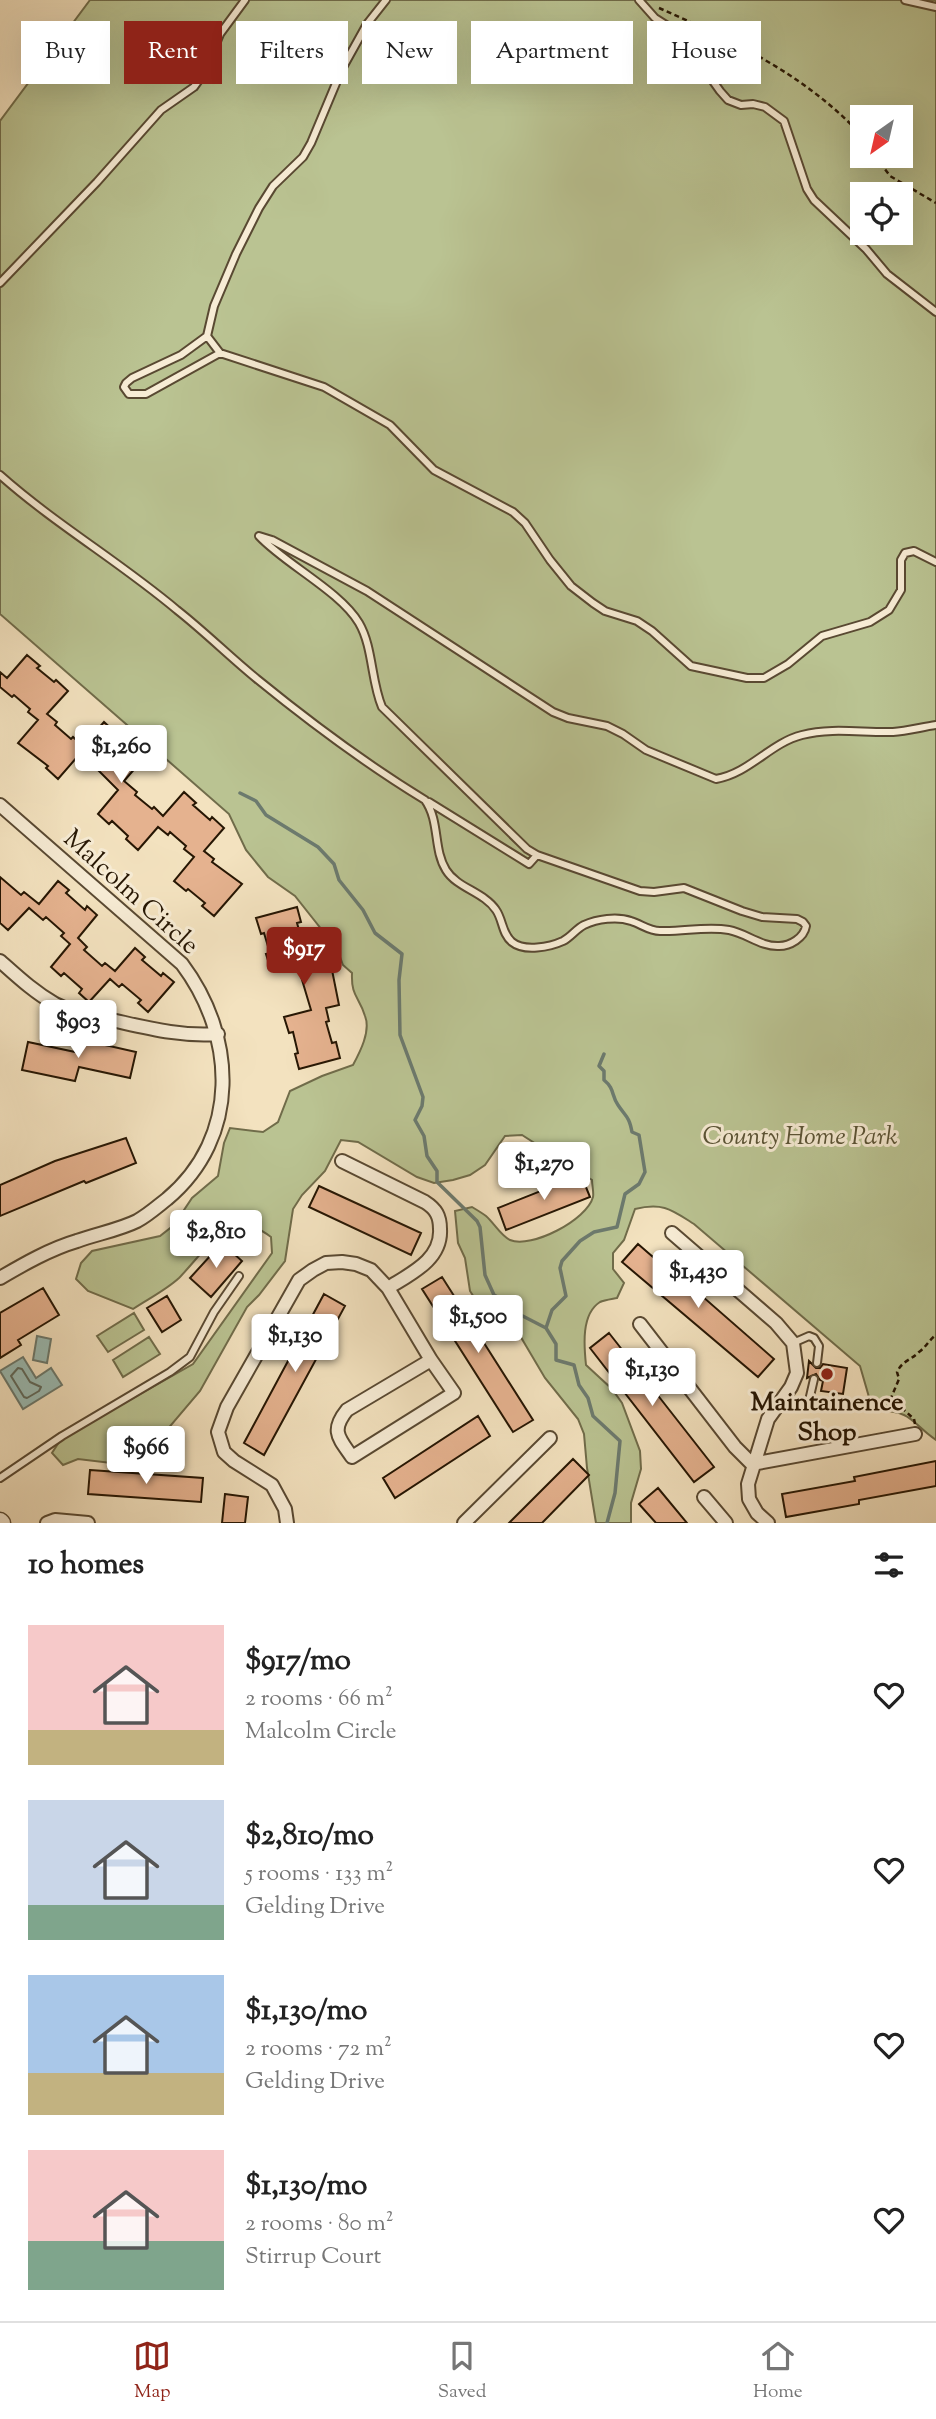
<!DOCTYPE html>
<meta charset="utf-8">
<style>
:root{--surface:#fff;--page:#f2f2f2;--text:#222;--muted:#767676;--line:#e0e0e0;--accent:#8f2418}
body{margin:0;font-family:"Sorts Mill Goudy",serif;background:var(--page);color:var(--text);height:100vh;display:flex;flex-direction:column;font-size:26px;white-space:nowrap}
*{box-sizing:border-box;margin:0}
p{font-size:23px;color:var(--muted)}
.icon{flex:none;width:38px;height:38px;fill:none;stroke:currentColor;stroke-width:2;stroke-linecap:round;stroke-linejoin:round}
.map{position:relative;height:1523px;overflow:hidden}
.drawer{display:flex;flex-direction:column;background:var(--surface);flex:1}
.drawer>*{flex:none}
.guide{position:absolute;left:21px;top:21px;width:894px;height:63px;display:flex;gap:14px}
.needle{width:46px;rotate:214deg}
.buttons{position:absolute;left:850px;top:105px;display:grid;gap:14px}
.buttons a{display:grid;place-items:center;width:63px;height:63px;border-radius:0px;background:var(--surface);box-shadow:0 7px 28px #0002;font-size:35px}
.price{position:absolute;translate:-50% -60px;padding:0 16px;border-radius:7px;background:#fff;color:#222;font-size:23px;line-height:46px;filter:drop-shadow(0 2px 4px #0008)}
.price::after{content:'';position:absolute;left:50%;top:42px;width:21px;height:16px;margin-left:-10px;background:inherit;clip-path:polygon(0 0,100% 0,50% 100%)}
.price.selected{background:var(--accent);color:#fff}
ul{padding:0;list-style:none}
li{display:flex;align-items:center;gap:21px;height:175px;padding:0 28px}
li span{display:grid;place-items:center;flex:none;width:196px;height:140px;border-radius:0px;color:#555}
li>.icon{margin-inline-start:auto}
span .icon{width:84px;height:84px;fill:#fffc;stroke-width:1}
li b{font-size:30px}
h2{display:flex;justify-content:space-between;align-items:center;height:84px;padding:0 28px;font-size:30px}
.pill{padding:0 24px;border-radius:0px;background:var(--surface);box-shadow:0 7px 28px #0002;font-size:24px;line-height:63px}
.pill.selected{background:var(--accent);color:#fff}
.dock{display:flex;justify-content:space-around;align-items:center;height:98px;border-top:2px solid var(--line);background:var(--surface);font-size:19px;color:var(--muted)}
.dock a{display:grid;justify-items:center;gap:4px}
.dock .selected{color:var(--accent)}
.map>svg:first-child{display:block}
.green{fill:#bac392;stroke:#706c4a;stroke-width:2;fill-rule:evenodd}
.water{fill:#9bbdb5;stroke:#6c7a6e;stroke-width:2}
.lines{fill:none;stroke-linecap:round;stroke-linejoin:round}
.shore{stroke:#606a5c;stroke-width:2}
.stream{stroke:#6c7a6e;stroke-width:3.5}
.building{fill:#e5b28f;stroke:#261603;stroke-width:2}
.service-casing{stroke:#594932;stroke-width:10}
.minor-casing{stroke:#594932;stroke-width:16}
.tertiary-casing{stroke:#594932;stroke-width:19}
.path{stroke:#261603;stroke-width:2.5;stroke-dasharray:5 3.5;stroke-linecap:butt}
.service{stroke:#f7ecd5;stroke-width:6}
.minor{stroke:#f7ecd5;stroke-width:12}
.tertiary{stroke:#f7ecd5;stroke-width:16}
.poi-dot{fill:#8f2418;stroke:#f7ecd5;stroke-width:2.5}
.labels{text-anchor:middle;stroke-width:6;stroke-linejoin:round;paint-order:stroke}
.street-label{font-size:26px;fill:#261603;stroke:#f7ecd5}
.park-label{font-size:26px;font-style:italic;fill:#5a5335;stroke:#f7ecd5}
.poi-label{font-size:26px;font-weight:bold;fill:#261603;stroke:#f7ecd5}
</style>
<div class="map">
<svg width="936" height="1523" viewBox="0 0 936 1523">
<rect width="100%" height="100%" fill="#f3e2bf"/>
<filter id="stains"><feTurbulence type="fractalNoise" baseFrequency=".00286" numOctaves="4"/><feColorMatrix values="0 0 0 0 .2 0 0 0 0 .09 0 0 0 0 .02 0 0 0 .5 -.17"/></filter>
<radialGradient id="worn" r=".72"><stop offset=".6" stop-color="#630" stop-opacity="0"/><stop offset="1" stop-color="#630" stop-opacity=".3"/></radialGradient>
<path class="green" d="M 90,0 L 936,0 L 936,1440 C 910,1422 914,1412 878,1410 L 869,1397 L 860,1366 L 694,1224 C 672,1210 663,1202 635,1209 L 624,1240 L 613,1253 L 613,1269 L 624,1283 L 617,1298 C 612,1299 604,1300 600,1302 C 581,1314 584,1346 586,1365 L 612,1389 L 622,1403 L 640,1451 L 641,1469 L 631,1503 L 631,1523 L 596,1523 L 587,1468 L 584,1434 L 578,1419 L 545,1378 L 519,1334 L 479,1305 L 470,1291 L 465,1258 L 458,1243 L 455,1211 L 472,1207 C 477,1210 482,1213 486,1216 C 494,1223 501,1236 510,1240 C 531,1249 587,1220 593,1197 C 594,1193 592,1185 592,1180 L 522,1135 L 505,1136 L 485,1165 L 470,1175 L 453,1180 L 434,1183 L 417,1177 L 358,1142 L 341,1140 L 325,1171 L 302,1195 L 293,1209 L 285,1261 L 259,1295 L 247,1307 L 200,1391 L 144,1457 L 128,1465 L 78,1459 L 63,1465 L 52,1453 L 61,1439 L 193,1364 L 272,1253 L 271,1237 C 263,1231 252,1224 241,1225 C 219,1227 194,1263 179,1278 C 166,1290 148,1299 133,1309 L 88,1291 L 76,1279 L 81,1263 L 92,1251 L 160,1236 L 174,1225 L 192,1198 L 218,1176 L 224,1143 L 230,1128 L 263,1132 L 278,1122 L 290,1091 L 322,1076 L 353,1065 C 360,1052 371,1031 365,1016 C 359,996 351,997 352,973 L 343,965 L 337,949 L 295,896 L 268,877 L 246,850 L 229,814 L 0,614 L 0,121 ZM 863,117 L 901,117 L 901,156 L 863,156 ZM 863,194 L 901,194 L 901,233 L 863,233 Z
M 134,1313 L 144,1330 L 108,1352 L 97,1336 Z
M 149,1337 L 160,1354 L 123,1377 L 113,1360 Z"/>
<path class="water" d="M 37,1336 L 51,1339 L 47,1363 L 33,1360 Z
M 23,1357 L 36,1378 L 51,1368 L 62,1385 L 23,1409 L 0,1371 Z"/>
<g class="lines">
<path class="shore" d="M 18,1368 L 22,1369 L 30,1382 L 41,1387 L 39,1391 L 27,1398 L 24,1397 L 11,1376 Z"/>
<path class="stream" d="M 240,793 L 256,801 L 266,815 L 318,847 L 334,864 L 339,880 L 363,910 L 375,933 L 402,954 L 399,980 L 400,1035 L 423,1097 L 422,1106 L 415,1120 L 424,1136 L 427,1156 L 437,1171 L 437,1182 L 477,1221 L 480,1227 L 485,1275 L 494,1295 L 505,1301 L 511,1310 L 546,1328 L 556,1344 L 556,1360 L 574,1365 L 579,1385 L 588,1398 L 593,1416 L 620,1441 L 615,1493 L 607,1523
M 546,1328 L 552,1310 L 566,1296 L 560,1268 L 562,1261 L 580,1241 L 594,1232 L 617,1227 L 625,1194 L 639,1184 L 645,1172 L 639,1135 L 632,1132 C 629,1116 626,1117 618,1105 C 611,1095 615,1089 604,1080 L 604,1071 L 599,1066 L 604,1054"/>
</g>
<path class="building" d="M 27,655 L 40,666 L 37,668 L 54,682 L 56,680 L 68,691 L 47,714 L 57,722 L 55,725 L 71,739 L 73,737 L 83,746 L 104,722 L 116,733 L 113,736 L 129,750 L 132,747 L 144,758 L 124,781 L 137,792 L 135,795 L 152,809 L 154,807 L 163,816 L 184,792 L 196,803 L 193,805 L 210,820 L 212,817 L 224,828 L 204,851 L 214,859 L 212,862 L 242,884 L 214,916 L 202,906 L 205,903 L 188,889 L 186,891 L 174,881 L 194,857 L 184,849 L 186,846 L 170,832 L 168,835 L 158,827 L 138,850 L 126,839 L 128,836 L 112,821 L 109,824 L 98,814 L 118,790 L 90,762 L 88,764 L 78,756 L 58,779 L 46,768 L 48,766 L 18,743 L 38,720 L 28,712 L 30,709 L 14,695 L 12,697 L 0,687 L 0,672 L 7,678 Z
M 0,877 L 21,895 L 24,892 L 39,904 L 58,881 L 69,890 L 66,893 L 85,910 L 87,906 L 97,915 L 78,938 L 87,947 L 84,950 L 102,966 L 105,963 L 115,971 L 135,948 L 145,957 L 142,960 L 161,976 L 163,973 L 174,982 L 148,1012 L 138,1003 L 141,1000 L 122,984 L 119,987 L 110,979 L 89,1002 L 79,993 L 82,989 L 64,973 L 61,976 L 51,967 L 70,944 L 61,936 L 64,933 L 46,917 L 43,920 L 29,908 L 8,930 L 0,923 Z
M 297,907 L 301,922 L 297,923 L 303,944 L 307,943 L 310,955 L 324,952 L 328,965 L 331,965 L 339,1005 L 326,1008 L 329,1021 L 326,1022 L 332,1043 L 336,1042 L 340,1058 L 299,1069 L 295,1054 L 298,1053 L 293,1032 L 289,1033 L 284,1017 L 311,1010 L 297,963 L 271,970 L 266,954 L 270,953 L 264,933 L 261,934 L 256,918 Z
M 83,1040 L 136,1052 L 130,1078 L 79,1067 L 75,1081 L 22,1070 L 28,1042 L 80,1053 Z
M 126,1138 L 136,1163 L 86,1183 L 84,1181 L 0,1216 L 0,1185 L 55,1161 Z
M 581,1175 L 590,1197 L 506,1230 L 498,1208 Z
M 319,1186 L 421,1233 L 411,1255 L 309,1207 Z
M 222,1243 L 242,1261 L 211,1297 L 190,1278 Z
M 638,1244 L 676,1277 L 678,1275 L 774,1359 L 758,1377 L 622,1262 Z
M 442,1277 L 533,1420 L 513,1432 L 422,1289 Z
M 43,1288 L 59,1315 L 18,1340 L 21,1345 L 0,1358 L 0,1313 Z
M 324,1294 L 345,1306 L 264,1455 L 244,1443 Z
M 167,1296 L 181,1320 L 162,1332 L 147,1308 Z
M 609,1333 L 714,1467 L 694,1482 L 590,1348 Z
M 809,1361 L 816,1368 L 820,1368 L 823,1364 L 847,1368 L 843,1394 L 821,1391 L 823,1381 L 820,1380 L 816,1374 L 807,1378 Z
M 478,1416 L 490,1436 L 395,1498 L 383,1478 Z
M 573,1459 L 589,1475 L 542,1523 L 509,1523 Z
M 936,1461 L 936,1486 L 859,1500 L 859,1504 L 786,1517 L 782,1494 L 855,1481 L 854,1477 Z
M 90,1470 L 203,1478 L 201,1502 L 88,1494 Z
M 658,1488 L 687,1523 L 656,1523 L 639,1504 Z
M 225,1494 L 248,1497 L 245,1523 L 222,1523 Z"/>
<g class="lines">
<g class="service-casing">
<path id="service" d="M 386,0 L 367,24 L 342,69 L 311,143 L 303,157 L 273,186 L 259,208 L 236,254 L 214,306 L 207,336 L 220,353 L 324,387 L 390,425 L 434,470 L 513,512 L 525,523 L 550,560 L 571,586 L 593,603 L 605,611 L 637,621 L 652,631 L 691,666 L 747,678 L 764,678 L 788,664 L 822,636 L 870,622 L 889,610 L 901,590 L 901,560 L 905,553 L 914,551 L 936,562
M 639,0 L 655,18 L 674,30 L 686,43 L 720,91 L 728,100 L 741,105 L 753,104 L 765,107 L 784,121 L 807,189 L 814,200 L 866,249 L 887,274 L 936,312
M 905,0 L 936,7
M 0,283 L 97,182 L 161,110 L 194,87 L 204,73 L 220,34 L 245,0
M 207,336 L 181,355 L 132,378 L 126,383 L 124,387 L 129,394 L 146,394 L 220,353
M 0,475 C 55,524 120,562 177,610 C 205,632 230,657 257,679 C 311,723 366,764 425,800 C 440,821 433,849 446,870 C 457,888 484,892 496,910 C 503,920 502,934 512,942 C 524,952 550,947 563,941 C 571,937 576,929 584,925 C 597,919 617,916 631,921 C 641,924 649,931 660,931 C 684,932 705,926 729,930 C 746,933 761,947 779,946 C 790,946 804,938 806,926 L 803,922 L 797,919 L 762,917 L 742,911 L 684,888 L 654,892 L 640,891 L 537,855 L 527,849 L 382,707 C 371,681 373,647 359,623 C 340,591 285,564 259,536 L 272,540 L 367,591 L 553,712 L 568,718 L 607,726 L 623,734 L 646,750 L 716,779 C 750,773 770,743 802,735 C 832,727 863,733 893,732 C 907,731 922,727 936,725
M 429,802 L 529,864 L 537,855
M 793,1343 L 809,1336 L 814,1338 L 819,1346 L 817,1363
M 781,1402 C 791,1405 799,1411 808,1405 L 814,1379
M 0,1478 L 62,1436 L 170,1372 L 190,1357 L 214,1312 L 239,1276"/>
</g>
<g class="minor-casing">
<path id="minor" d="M 0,805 L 182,964 C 236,1036 241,1137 167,1199 C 158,1206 148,1215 137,1221 C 119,1230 96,1234 77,1241 C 50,1249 24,1264 0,1278
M 0,961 C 18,977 34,992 55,1004 C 71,1012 89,1015 107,1019 C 144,1027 179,1037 218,1034
M 342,1161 L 425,1202 C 436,1209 440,1216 440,1229 C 442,1260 410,1274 388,1288
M 672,1233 L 776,1323 L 793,1343 L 797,1373 L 791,1387 L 768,1419 L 748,1484 L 749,1499 L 757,1513 L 768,1523
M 640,1324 L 735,1447 L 752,1464 L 915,1434
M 704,1497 L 726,1523
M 47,1523 L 55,1520 L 88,1523
M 287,1523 L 285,1509 L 272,1485 L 234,1461 L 224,1452 L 218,1432 L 227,1407 L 299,1280 L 313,1270 L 326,1263 L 342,1262 L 356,1264 L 371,1270 L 388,1288 L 431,1360 L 454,1393 L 352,1457 C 339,1438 330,1431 347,1410 L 431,1360
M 464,1523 L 550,1438"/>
</g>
<g class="tertiary-casing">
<path id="tertiary" d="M 0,1521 L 2,1523"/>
</g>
<path class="path" d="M 659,8 C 732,40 808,76 863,137
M 875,156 L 890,176 L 936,203
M 915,1424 L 914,1419 L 891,1398 L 899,1379 L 897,1372 C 902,1361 911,1360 919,1352 C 926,1347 929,1340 936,1335"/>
<use href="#service" class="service"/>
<use href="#minor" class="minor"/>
<use href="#tertiary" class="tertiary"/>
</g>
<circle class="poi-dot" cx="827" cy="1374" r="7"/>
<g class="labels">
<g class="street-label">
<text transform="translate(132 891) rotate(42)" y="9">Malcolm Circle</text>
</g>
<g class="park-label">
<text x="800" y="1144">County Home Park</text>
</g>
<g class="poi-label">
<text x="827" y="1410">Maintainence<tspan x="827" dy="30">Shop</tspan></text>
</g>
</g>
<rect width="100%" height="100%" filter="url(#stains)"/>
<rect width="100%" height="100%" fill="url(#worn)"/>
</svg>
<div class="buttons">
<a><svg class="needle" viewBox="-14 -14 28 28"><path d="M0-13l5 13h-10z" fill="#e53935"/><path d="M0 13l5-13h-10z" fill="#767676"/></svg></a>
<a><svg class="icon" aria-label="locate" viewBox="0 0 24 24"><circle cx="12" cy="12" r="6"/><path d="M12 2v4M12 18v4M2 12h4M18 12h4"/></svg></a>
</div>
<b class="price" style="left:121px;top:785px">$1,260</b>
<b class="price selected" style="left:304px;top:987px">$917</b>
<b class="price" style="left:78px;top:1060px">$903</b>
<b class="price" style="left:544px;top:1202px">$1,270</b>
<b class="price" style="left:216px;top:1270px">$2,810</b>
<b class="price" style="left:698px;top:1310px">$1,430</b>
<b class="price" style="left:478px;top:1355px">$1,500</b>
<b class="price" style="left:295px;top:1374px">$1,130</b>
<b class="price" style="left:652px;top:1408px">$1,130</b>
<b class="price" style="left:146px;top:1486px">$966</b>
<div class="guide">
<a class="pill">Buy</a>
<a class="pill selected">Rent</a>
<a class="pill">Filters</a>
<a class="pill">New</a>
<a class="pill">Apartment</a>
<a class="pill">House</a>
</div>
</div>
<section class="drawer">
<h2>10 homes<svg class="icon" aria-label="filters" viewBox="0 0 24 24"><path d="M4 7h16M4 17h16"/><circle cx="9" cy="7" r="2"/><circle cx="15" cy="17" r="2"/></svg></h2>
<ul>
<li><span style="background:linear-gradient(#f6c9c9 75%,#c2b280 0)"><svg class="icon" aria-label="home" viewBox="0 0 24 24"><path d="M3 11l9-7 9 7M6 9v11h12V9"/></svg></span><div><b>$917/mo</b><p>2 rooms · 66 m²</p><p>Malcolm Circle</p></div><svg class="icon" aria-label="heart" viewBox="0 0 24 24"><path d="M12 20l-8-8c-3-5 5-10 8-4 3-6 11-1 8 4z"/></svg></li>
<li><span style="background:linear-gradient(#c9d6e8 75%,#7fa58c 0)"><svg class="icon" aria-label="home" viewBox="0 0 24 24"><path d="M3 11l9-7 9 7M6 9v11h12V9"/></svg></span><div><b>$2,810/mo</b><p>5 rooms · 133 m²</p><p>Gelding Drive</p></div><svg class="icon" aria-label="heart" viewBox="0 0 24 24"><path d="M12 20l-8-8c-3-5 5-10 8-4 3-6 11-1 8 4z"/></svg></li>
<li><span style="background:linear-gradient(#a9c7e8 70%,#c2b280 0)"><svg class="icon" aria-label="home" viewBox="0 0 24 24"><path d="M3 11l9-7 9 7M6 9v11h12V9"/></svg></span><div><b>$1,130/mo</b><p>2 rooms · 72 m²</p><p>Gelding Drive</p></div><svg class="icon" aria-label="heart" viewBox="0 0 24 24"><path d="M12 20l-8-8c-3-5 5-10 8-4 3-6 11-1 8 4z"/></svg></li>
<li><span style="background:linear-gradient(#f6c9c9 65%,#7fa58c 0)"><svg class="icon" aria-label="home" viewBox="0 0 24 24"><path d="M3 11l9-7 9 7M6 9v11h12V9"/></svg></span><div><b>$1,130/mo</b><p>2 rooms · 80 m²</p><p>Stirrup Court</p></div><svg class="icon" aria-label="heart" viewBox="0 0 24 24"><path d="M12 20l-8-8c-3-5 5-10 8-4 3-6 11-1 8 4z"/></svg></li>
</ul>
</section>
<nav class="dock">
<a class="selected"><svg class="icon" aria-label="map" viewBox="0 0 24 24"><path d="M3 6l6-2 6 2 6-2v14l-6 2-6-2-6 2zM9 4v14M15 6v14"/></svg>Map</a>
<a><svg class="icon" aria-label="saved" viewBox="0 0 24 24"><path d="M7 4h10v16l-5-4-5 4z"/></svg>Saved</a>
<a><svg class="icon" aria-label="home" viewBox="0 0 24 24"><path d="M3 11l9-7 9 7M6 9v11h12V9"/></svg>Home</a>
</nav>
